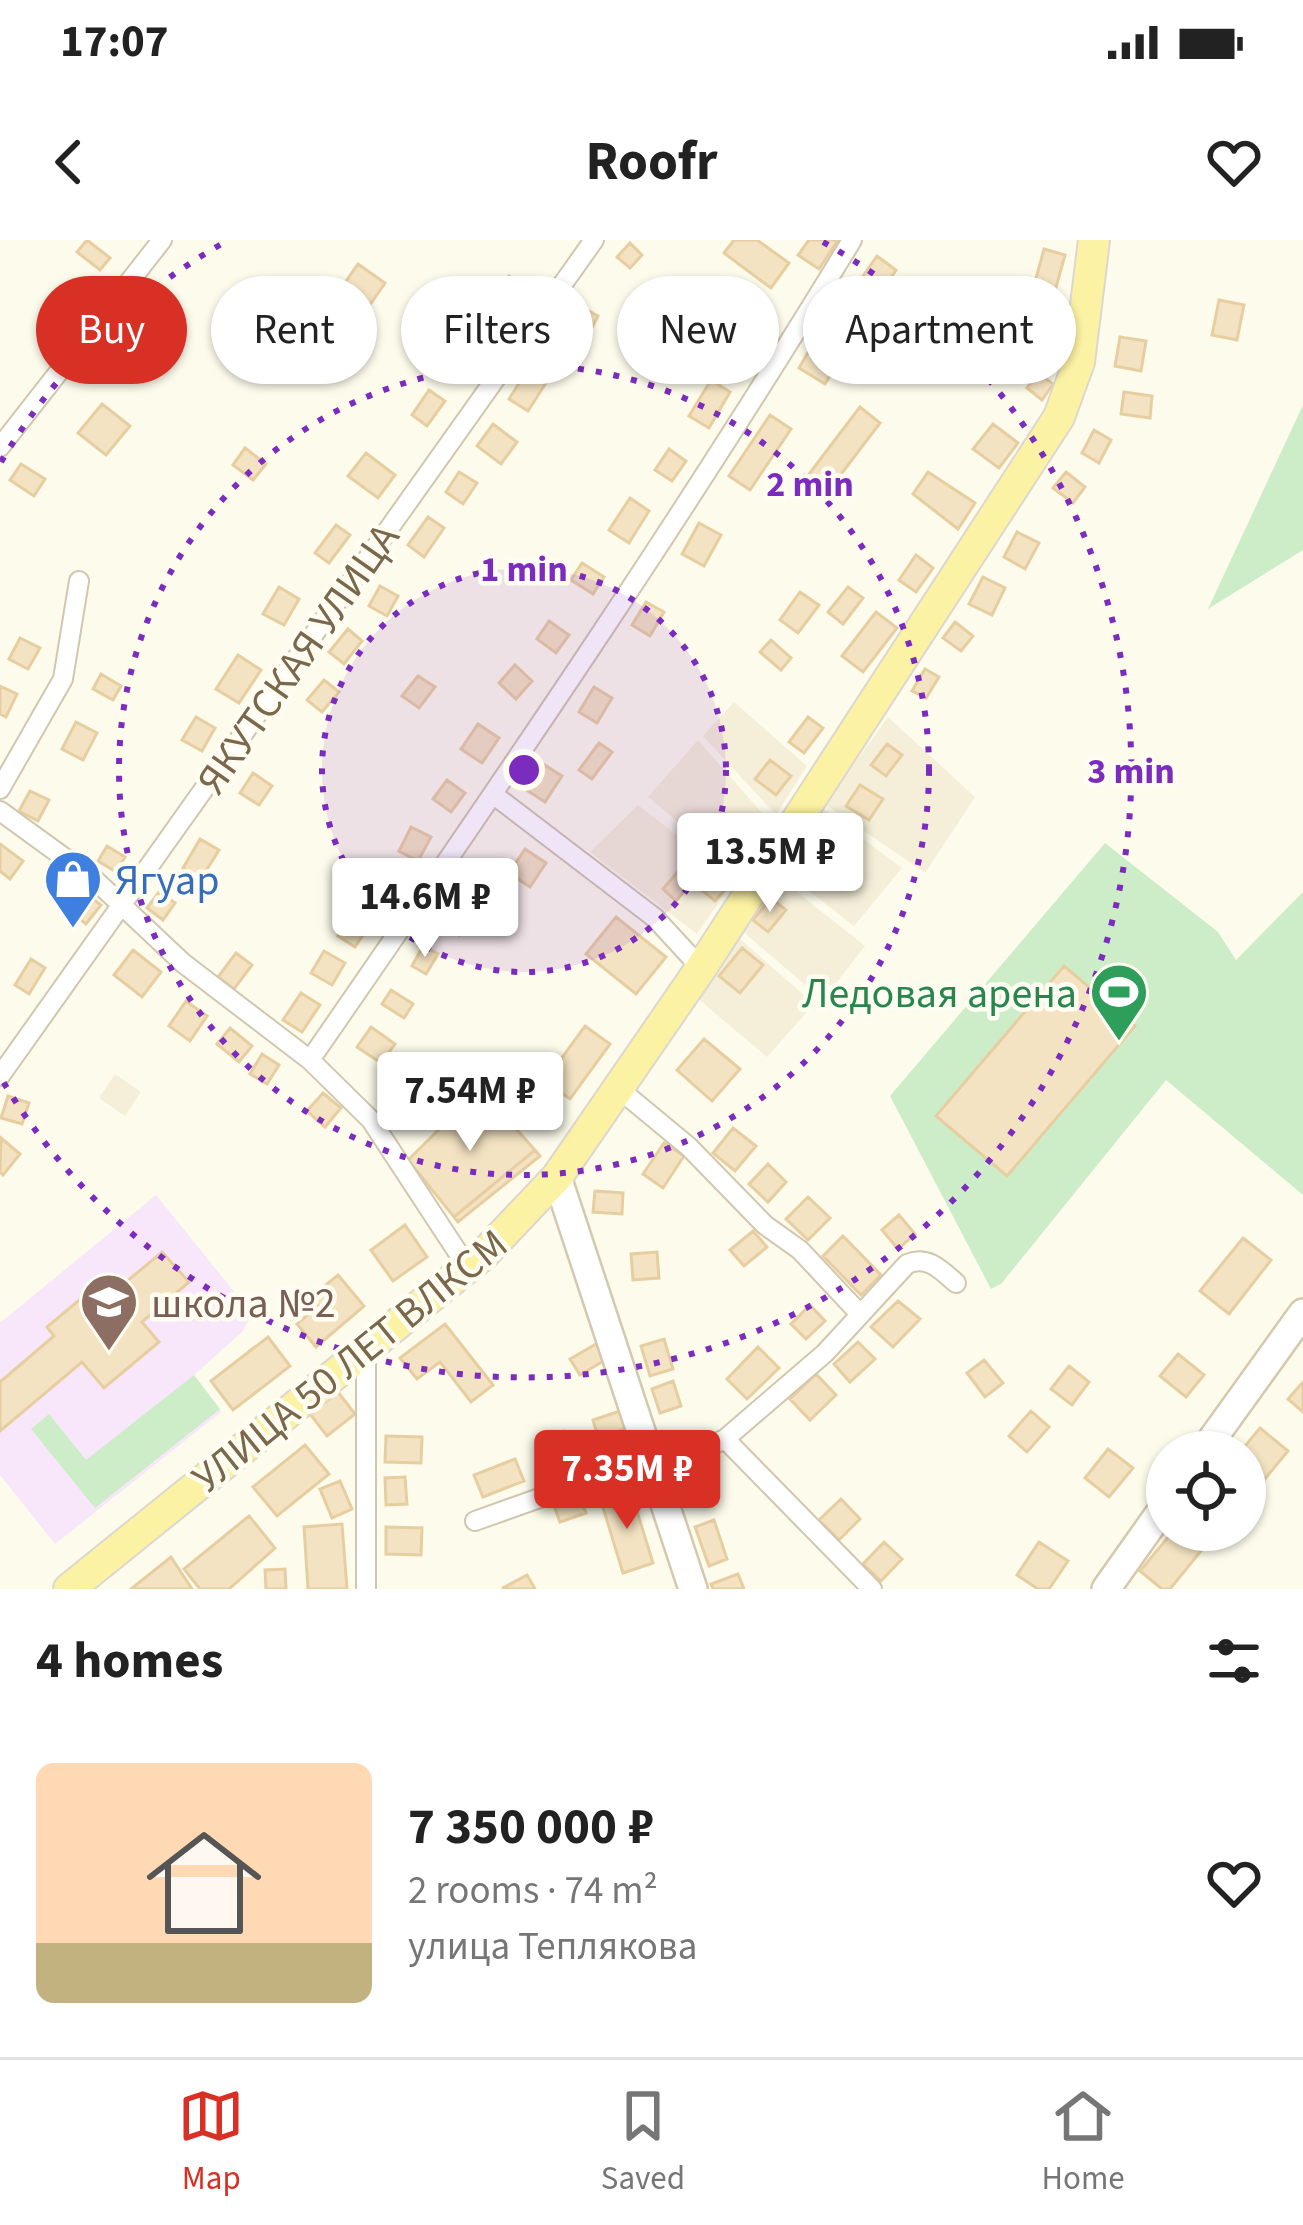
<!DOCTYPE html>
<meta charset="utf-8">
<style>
:root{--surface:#fff;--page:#f6f6f6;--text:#222;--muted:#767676;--line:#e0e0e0;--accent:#d93025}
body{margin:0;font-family:"Source Sans 3",sans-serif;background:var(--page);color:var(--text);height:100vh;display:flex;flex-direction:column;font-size:45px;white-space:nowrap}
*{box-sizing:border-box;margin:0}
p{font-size:39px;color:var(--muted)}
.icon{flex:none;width:66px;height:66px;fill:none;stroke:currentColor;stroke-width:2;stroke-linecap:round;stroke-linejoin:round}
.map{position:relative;height:1349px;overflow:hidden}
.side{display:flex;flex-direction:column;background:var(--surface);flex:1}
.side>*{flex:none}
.top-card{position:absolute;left:36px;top:36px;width:1233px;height:108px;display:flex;gap:24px}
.tools{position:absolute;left:1146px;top:1191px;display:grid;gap:24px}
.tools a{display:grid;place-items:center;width:120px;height:120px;border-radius:50%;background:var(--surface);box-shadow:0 3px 9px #0004;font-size:60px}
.price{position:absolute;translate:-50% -102px;padding:0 27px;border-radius:12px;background:#fff;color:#222;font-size:39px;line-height:78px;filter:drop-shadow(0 3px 6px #0008)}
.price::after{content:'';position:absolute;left:50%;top:72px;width:36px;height:27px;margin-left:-18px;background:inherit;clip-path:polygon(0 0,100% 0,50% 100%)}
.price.on{background:var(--accent);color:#fff}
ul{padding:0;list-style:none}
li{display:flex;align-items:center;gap:36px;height:300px;padding:0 36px}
li span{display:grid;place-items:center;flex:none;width:336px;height:240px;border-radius:18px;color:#555}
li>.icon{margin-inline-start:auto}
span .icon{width:144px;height:144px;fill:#fffc;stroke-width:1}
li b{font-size:51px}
h2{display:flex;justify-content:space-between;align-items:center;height:144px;padding:0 36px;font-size:51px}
.tag{padding:0 42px;border-radius:54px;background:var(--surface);box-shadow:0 3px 9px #0004;font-size:42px;line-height:108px}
.tag.on{background:var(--accent);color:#fff}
.status{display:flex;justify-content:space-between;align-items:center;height:84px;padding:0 60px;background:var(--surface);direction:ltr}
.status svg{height:33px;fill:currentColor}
header{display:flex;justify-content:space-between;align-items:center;height:156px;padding:0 36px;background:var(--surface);font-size:54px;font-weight:700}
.tab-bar{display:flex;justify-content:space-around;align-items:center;height:168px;border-top:3px solid var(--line);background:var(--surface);font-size:33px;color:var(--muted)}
.tab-bar a{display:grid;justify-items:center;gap:6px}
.tab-bar .on{color:var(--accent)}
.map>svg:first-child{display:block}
.residential{fill:#f5efd9}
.education{fill:#f8e7fa}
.green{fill:#cdecc8}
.building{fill:#f4e3c2;stroke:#e7cea1;stroke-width:3}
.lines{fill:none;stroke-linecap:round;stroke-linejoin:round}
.street-casing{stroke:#d1c7af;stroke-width:22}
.secondary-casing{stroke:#d4c8ad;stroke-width:32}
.primary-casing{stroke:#dcd8d0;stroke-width:34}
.street{stroke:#fff;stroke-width:18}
.secondary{stroke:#fff;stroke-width:27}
.primary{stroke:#fcf2a3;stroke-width:30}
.ring{fill:none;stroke:#7b2cbf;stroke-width:6;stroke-dasharray:6 12}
.labels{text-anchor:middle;stroke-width:9;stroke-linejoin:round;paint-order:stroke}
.street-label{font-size:42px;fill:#7a684c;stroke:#fffdf2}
.shop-label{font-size:42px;fill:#366cbe;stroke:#fffdf2;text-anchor:start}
.leisure-label{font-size:42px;fill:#27864d;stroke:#fffdf2;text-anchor:end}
.education-label{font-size:42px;fill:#785e54;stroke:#fffdf2;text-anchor:start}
.centre{fill:#7b2cbf;stroke:#fffdf2;stroke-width:6}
.ring-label{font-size:36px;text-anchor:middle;font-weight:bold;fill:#7b2cbf;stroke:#fffdf2;stroke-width:9;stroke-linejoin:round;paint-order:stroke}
</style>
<div class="status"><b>17:07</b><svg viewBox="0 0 49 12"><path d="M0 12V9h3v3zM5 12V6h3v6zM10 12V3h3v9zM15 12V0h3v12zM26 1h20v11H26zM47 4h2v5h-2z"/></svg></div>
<header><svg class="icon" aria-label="back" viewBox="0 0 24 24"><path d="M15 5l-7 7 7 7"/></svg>Roofr<svg class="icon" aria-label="heart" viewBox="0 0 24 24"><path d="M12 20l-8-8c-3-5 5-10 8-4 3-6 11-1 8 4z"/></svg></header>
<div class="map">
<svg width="1303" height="1349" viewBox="0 0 1303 1349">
<rect width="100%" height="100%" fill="#fdfbeb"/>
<path class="residential" d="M 734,462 L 807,526 L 776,575 L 703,496 Z
M 888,477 L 975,557 L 925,633 L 825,564 Z
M 698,500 L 770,582 L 738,632 L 648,557 Z
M 638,565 L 734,640 L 697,694 L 590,612 Z
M 823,569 L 902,628 L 854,686 L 782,630 Z
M 778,637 L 865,706 L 823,760 L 741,690 Z
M 738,697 L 814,764 L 767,817 L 697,758 Z
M 115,834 L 141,852 L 125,876 L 99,858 Z"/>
<path class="education" d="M 156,955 L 252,1074 L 243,1091 L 194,1135 L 221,1172 L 55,1304 L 0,1235 L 0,1083 Z"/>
<path class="green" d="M 1303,165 L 1303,310 L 1208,369 Z
M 1105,603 L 1218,692 L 1236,720 L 1303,652 L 1303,955 L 1166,840 L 1001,1044 L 991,1049 L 890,856 Z
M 194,1135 L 220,1169 L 95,1268 L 31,1189 L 49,1174 L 86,1220 Z"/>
<path class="building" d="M 87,0 L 110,18 L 100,30 L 77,12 Z
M 734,0 L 757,0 L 789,23 L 771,48 L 724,13 Z
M 809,0 L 838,0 L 819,29 L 798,15 Z
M 630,3 L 642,15 L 630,28 L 617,17 Z
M 1044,9 L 1065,15 L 1050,69 L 1029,64 Z
M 877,16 L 896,30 L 881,53 L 861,39 Z
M 358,24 L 385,43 L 353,89 L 326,70 Z
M 509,36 L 528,51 L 510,74 L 491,60 Z
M 1219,60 L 1244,65 L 1237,100 L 1212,95 Z
M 578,65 L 598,76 L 585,101 L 565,90 Z
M 464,81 L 489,95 L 471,124 L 447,109 Z
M 128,89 L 149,106 L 137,121 L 116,105 Z
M 818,95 L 845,111 L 825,144 L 799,128 Z
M 984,97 L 1011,113 L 1001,130 L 974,114 Z
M 1120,97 L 1146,101 L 1141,131 L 1115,126 Z
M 532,123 L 551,135 L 528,171 L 509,159 Z
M 1038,133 L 1053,144 L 1042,160 L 1027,148 Z
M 711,140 L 730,152 L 709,188 L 689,176 Z
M 429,150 L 445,161 L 427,186 L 412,175 Z
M 1124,152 L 1152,156 L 1150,178 L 1121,174 Z
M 102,164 L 130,186 L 106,215 L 78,193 Z
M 860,167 L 880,183 L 829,250 L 809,234 Z
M 770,175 L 791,189 L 750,250 L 729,236 Z
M 493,184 L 517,202 L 501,224 L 477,206 Z
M 993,184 L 1018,203 L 999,228 L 973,209 Z
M 1094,190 L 1111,200 L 1099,223 L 1082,213 Z
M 245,208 L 266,224 L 253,240 L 233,225 Z
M 669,209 L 686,221 L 672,241 L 655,230 Z
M 366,213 L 395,235 L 378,258 L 348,236 Z
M 21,224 L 45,239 L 34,256 L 10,240 Z
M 459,232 L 477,243 L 463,264 L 446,252 Z
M 928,232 L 975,263 L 958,289 L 913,254 Z
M 1066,232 L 1085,247 L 1073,263 L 1053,248 Z
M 630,258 L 649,271 L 629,303 L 609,290 Z
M 428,277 L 444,288 L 424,317 L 408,305 Z
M 699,283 L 721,295 L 704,326 L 682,314 Z
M 336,285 L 350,295 L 329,323 L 315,313 Z
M 1017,292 L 1039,303 L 1025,329 L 1004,317 Z
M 916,315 L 933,328 L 916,352 L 899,340 Z
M 582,323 L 604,337 L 593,354 L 571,340 Z
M 983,337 L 1005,348 L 992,375 L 969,364 Z
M 380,346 L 398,356 L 387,376 L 369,366 Z
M 279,347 L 299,359 L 284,385 L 263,374 Z
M 848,347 L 863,358 L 843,384 L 828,372 Z
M 800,352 L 819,365 L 798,393 L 780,380 Z
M 646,362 L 664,372 L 650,396 L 632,385 Z
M 876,372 L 897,388 L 863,432 L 842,416 Z
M 549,381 L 569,395 L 556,413 L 537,399 Z
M 955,382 L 973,396 L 961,411 L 943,398 Z
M 348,389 L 362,401 L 344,424 L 329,412 Z
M 20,398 L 40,408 L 28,429 L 9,419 Z
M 771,400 L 791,418 L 781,430 L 760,412 Z
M 238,415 L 261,430 L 239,463 L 216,449 Z
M 515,425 L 532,441 L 516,459 L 499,443 Z
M 925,429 L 939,437 L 926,458 L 912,451 Z
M 101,434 L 121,446 L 113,460 L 93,449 Z
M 418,436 L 435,447 L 419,468 L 402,456 Z
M 324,440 L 339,452 L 322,472 L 307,460 Z
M 0,446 L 17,454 L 6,477 L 0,474 Z
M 594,447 L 612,458 L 597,483 L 579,472 Z
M 196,477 L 215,488 L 202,511 L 182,500 Z
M 808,477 L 823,488 L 804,513 L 789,502 Z
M 76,482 L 97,493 L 83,520 L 62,509 Z
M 478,484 L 499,498 L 482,523 L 461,509 Z
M 599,503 L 612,512 L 592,539 L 579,530 Z
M 887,504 L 902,515 L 886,536 L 871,525 Z
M 770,520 L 791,536 L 776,555 L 755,539 Z
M 545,525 L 562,536 L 545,562 L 528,551 Z
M 253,533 L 272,546 L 259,565 L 240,553 Z
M 447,540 L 465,553 L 451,572 L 433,559 Z
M 860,545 L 883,559 L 869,580 L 846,566 Z
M 30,551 L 49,560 L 38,581 L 19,571 Z
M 737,577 L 758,598 L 745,612 L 724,591 Z
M 411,587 L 431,597 L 418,621 L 399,611 Z
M 815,596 L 830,607 L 810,637 L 794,626 Z
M 200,599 L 219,610 L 201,639 L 183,628 Z
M 0,604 L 23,621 L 10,639 L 0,631 Z
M 107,606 L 125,617 L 116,632 L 98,621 Z
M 525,609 L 546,623 L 530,647 L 509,633 Z
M 693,614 L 729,645 L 715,661 L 692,642 L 676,661 L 663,649 Z
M 380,627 L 400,638 L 386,662 L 366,651 Z
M 67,639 L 101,665 L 86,684 L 53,659 Z
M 159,652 L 175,663 L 163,680 L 147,668 Z
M 454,656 L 475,668 L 459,695 L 438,682 Z
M 771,658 L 786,670 L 768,692 L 753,680 Z
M 353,673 L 370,684 L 355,707 L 338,696 Z
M 616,677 L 666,717 L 636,754 L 586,714 Z
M 423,706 L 438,714 L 426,734 L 412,726 Z
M 742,708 L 763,725 L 740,753 L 719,736 Z
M 133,710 L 161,732 L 142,757 L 114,735 Z
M 324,711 L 345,723 L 332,745 L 311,733 Z
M 236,713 L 252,725 L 234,749 L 218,737 Z
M 31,719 L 45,728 L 29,754 L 15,745 Z
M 1064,726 L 1135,786 L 1007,936 L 936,876 Z
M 391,750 L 413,764 L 404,778 L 382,764 Z
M 301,753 L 320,765 L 302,792 L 283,780 Z
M 186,761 L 207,776 L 190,801 L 169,786 Z
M 585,786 L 610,804 L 570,859 L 545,841 Z
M 371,787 L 395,804 L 381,823 L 357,807 Z
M 230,788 L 252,806 L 239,822 L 217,804 Z
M 704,799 L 740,829 L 712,861 L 677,830 Z
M 262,814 L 279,825 L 267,844 L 250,834 Z
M 480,849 L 535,910 L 454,977 L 408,920 Z
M 323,853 L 341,868 L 325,887 L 307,871 Z
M 8,856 L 29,863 L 22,884 L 1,878 Z
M 733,888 L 756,906 L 735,931 L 713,913 Z
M 1,898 L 20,914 L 3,935 L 0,932 Z
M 664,903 L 684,916 L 663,948 L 643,934 Z
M 535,910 L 540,916 L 458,982 L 454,977 Z
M 768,924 L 786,942 L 768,962 L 749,944 Z
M 595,951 L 623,953 L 622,974 L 593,972 Z
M 808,957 L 830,978 L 808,1000 L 786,979 Z
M 899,975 L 915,994 L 898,1009 L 882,990 Z
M 405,985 L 427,1017 L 393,1041 L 371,1010 Z
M 753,991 L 767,1007 L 744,1026 L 730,1010 Z
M 843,996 L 881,1035 L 861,1055 L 823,1016 Z
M 1243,998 L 1271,1020 L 1229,1074 L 1200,1051 Z
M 162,1012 L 189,1042 L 142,1082 L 159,1102 L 104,1148 L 82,1122 L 0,1191 L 0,1142 L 54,1096 L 47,1087 L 108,1036 L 119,1048 Z
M 657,1012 L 659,1038 L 633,1040 L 631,1014 Z
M 338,1035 L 364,1066 L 316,1107 L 297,1084 L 318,1066 L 311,1057 Z
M 898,1061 L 920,1079 L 893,1107 L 871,1087 Z
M 810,1065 L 825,1081 L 806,1099 L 791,1084 Z
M 445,1084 L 493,1145 L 471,1162 L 440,1122 L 417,1139 L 400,1118 Z
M 268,1097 L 290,1126 L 233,1170 L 211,1141 Z
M 664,1099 L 673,1129 L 650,1136 L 641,1106 Z
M 858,1102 L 875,1119 L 850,1142 L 834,1124 Z
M 596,1104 L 605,1120 L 580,1135 L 570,1119 Z
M 758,1107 L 779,1128 L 747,1159 L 727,1139 Z
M 1178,1114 L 1204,1135 L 1186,1157 L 1160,1136 Z
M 984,1120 L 1003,1143 L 985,1157 L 967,1133 Z
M 1069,1126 L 1089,1142 L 1072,1165 L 1051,1149 Z
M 816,1134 L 836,1155 L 810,1180 L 790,1159 Z
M 673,1141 L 681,1166 L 660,1173 L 652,1149 Z
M 1303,1142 L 1303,1172 L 1288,1159 Z
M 338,1152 L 355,1174 L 327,1196 L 310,1174 Z
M 620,1171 L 626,1189 L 598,1197 L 593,1180 Z
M 1031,1171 L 1049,1187 L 1027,1212 L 1009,1196 Z
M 1260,1188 L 1288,1211 L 1245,1263 L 1245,1212 L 1240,1212 Z
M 564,1191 L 574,1220 L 555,1227 L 544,1197 Z
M 386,1196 L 422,1197 L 421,1223 L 385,1222 Z
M 305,1205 L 329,1234 L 277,1276 L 253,1247 Z
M 1108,1209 L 1133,1228 L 1109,1257 L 1085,1238 Z
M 515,1219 L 524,1241 L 483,1257 L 474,1235 Z
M 405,1237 L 407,1264 L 386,1265 L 385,1238 Z
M 340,1241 L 352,1269 L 332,1278 L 320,1249 Z
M 578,1251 L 586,1273 L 560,1282 L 552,1260 Z
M 631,1252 L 653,1323 L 623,1333 L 601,1261 Z
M 841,1259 L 860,1279 L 839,1300 L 819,1280 Z
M 249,1276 L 275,1308 L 229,1349 L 200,1349 L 184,1329 Z
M 714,1280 L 727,1319 L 709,1326 L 695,1287 Z
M 342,1284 L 347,1349 L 308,1349 L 304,1287 Z
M 386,1287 L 422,1288 L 421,1315 L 386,1314 Z
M 1174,1290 L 1214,1295 L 1170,1349 L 1162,1349 L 1140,1331 Z
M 884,1302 L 902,1319 L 881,1341 L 863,1324 Z
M 1039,1302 L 1068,1321 L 1049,1349 L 1038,1349 L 1017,1335 Z
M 171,1317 L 192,1349 L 131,1349 Z
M 285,1329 L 286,1349 L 266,1349 L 265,1330 Z
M 738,1334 L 744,1349 L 713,1349 L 711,1344 Z
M 527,1335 L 535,1349 L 503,1349 L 503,1348 Z"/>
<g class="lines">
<g class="street-casing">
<path id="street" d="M 0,207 L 162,0
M 0,549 L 63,439 L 79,341
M 494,555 L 655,678 L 701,728
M 0,571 L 95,640 L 183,723 L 310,820 L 371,880 L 468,1028
M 310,820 C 496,551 682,280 852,0
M 0,836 L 594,0
M 619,849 L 689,907 L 765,985 L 800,1010 L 859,1073
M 366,1109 L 366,1349
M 725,1199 L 872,1349
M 475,1281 L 635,1224 L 656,1231 L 725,1199 L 825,1113 L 907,1024 C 928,1015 941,1030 956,1043"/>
</g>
<g class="secondary-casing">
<path id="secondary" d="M 557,937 L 693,1349
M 1203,1212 L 1303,1073
M 1106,1349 L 1167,1263"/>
</g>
<g class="primary-casing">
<path id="primary" d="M 69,1349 L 484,1014 L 557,937 L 701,728 L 1059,177 L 1079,122 L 1094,0"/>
</g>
<use href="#street" class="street"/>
<use href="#secondary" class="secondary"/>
<use href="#primary" class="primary"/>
</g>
<circle cx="524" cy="530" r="202" fill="#7b2cbf" fill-opacity=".12"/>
<g class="ring">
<circle cx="524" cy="530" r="202"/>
<circle cx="524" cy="530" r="405"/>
<path d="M1 222A607 607 0 0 1 225 2M823 2A607 607 0 1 1 1 838"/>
</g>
<defs>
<g id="shop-pin" transform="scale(3)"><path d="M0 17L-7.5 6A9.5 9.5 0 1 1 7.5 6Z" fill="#3f7fe0" stroke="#fffdf2"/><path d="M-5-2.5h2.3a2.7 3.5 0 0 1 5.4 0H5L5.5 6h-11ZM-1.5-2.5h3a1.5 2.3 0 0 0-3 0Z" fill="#fff"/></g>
<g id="stadium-pin" transform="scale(3)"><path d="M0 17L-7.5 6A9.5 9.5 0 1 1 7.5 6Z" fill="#2e9e5b" stroke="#fffdf2"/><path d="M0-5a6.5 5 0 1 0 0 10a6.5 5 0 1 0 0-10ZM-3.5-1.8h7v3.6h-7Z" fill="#fff"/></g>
<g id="school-pin" transform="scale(3)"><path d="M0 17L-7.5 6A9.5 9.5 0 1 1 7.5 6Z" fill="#8d6e63" stroke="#fffdf2"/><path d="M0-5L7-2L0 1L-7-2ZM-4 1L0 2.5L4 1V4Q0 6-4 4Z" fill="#fff"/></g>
</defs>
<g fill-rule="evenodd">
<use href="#shop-pin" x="73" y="639"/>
<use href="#stadium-pin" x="1119" y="752"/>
<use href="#school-pin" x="109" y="1062"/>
</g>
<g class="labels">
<g class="street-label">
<text transform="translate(297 418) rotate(-55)" y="15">ЯКУТСКАЯ УЛИЦА</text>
<text transform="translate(349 1120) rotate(-39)" y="15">УЛИЦА 50 ЛЕТ ВЛКСМ</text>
</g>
<g class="shop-label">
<text x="115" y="654">Ягуар</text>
</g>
<g class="leisure-label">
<text x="1077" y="767">Ледовая арена</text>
</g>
<g class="education-label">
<text x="151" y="1077">школа №2</text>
</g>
</g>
<circle cx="524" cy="530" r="18" class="centre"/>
<g class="ring-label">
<text x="810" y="256">2 min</text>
<text x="524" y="341">1 min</text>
<text x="1131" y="543">3 min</text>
</g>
</svg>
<div class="tools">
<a><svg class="icon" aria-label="locate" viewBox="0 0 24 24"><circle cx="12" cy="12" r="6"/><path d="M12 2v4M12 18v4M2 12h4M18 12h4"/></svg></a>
</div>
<b class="price" style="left:770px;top:675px">13.5M ₽</b>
<b class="price" style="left:425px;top:720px">14.6M ₽</b>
<b class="price" style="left:470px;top:914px">7.54M ₽</b>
<b class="price on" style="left:627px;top:1292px">7.35M ₽</b>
<div class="top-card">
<a class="tag on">Buy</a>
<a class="tag">Rent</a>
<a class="tag">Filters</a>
<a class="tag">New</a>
<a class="tag">Apartment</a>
</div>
</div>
<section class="side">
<h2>4 homes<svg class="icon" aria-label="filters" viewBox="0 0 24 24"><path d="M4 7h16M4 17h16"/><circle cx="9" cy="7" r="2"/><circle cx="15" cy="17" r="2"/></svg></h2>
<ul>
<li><span style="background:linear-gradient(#ffd9b3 75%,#c2b280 0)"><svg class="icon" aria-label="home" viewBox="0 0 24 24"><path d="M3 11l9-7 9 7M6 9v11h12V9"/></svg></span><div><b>7 350 000 ₽</b><p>2 rooms · 74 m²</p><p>улица Теплякова</p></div><svg class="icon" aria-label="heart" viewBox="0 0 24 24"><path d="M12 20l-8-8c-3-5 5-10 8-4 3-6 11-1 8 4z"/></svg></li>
</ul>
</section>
<nav class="tab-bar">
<a class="on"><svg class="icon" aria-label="map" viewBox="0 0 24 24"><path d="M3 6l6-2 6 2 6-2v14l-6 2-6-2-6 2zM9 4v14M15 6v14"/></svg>Map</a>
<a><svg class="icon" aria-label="saved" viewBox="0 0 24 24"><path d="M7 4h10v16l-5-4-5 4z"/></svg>Saved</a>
<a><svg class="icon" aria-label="home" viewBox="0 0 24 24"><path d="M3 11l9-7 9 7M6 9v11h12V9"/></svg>Home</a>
</nav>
